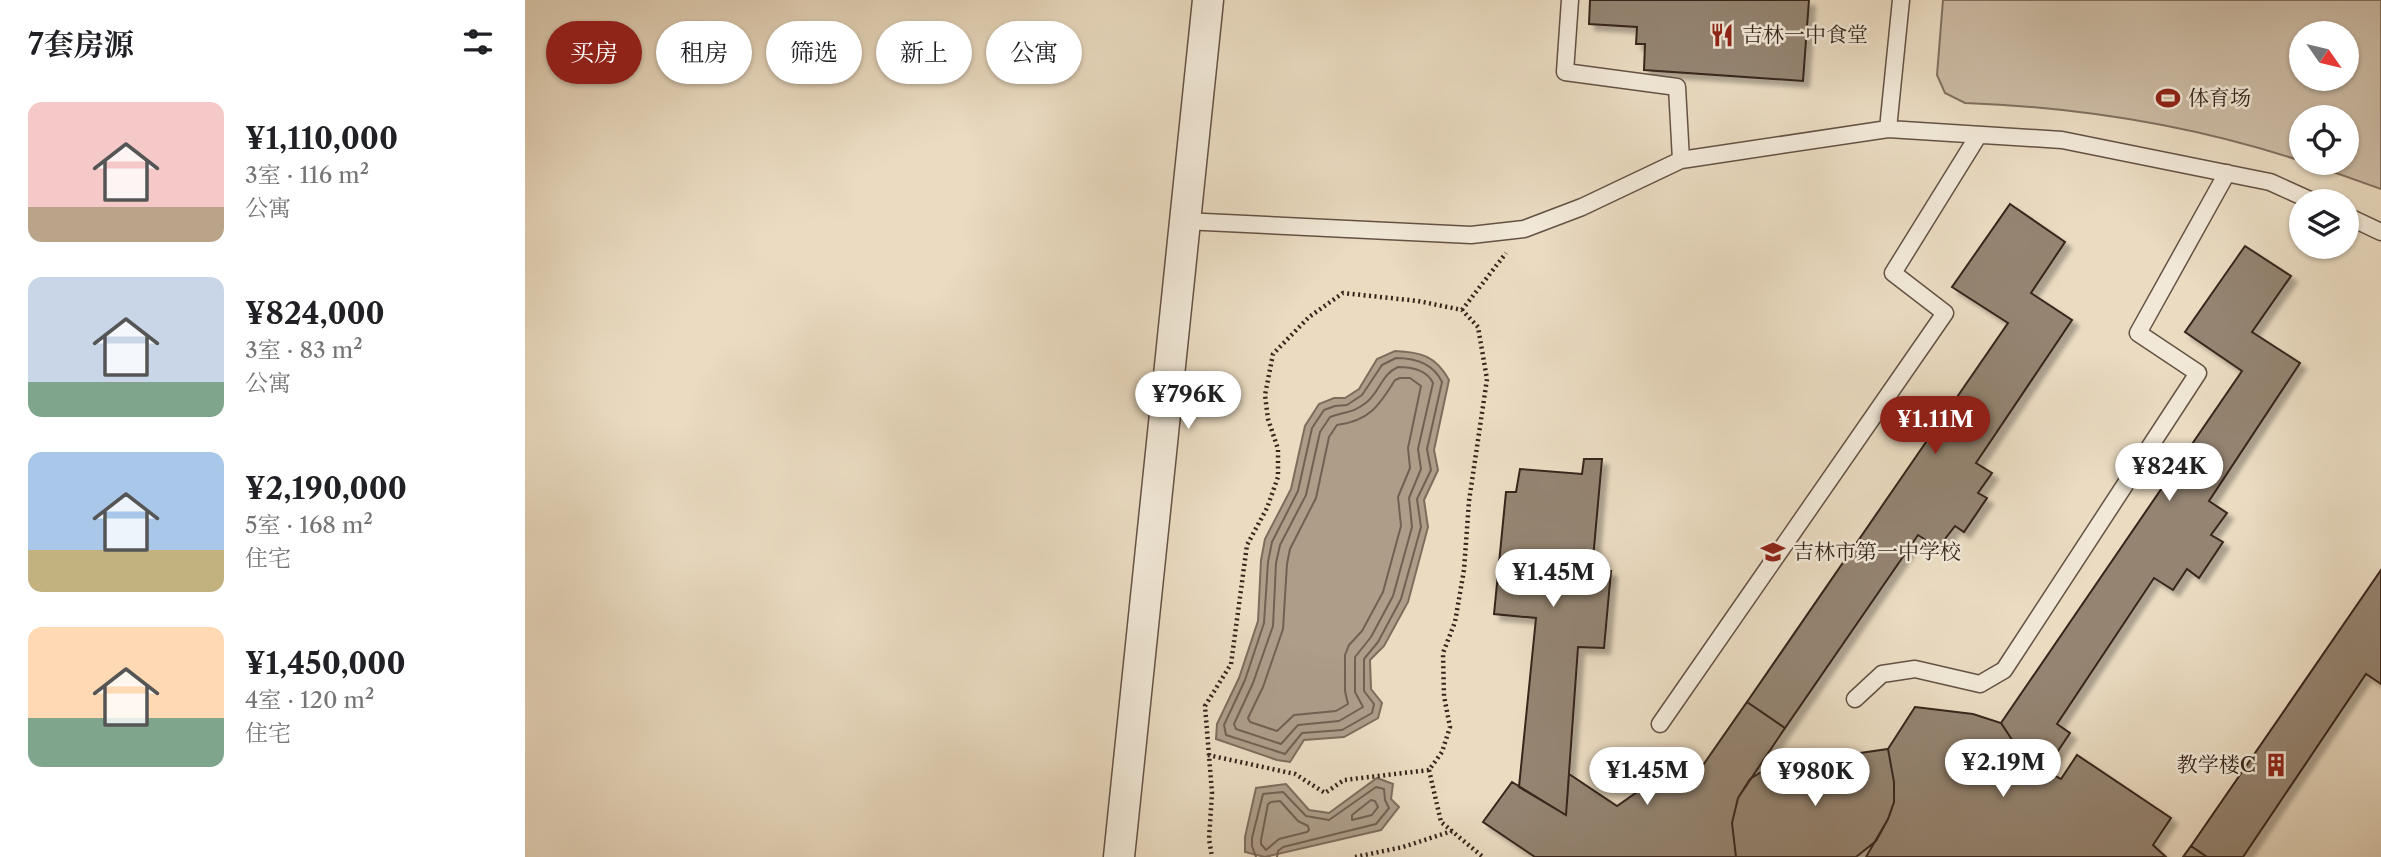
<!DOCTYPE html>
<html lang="zh">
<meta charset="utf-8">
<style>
:root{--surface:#fff;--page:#f6f6f6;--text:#202124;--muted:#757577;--accent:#8f2418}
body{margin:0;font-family:"Libre Caslon Text","Noto Serif SC",serif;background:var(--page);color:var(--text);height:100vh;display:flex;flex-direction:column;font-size:26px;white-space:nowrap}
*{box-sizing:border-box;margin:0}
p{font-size:23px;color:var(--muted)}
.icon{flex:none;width:38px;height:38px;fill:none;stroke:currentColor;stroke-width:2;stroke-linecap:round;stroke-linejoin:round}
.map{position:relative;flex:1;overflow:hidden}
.sheet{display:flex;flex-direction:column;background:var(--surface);width:525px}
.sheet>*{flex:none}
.banner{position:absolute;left:21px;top:21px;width:665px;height:63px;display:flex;gap:14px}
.needle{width:46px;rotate:124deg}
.fabs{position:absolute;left:1764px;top:21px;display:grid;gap:14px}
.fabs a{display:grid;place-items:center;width:70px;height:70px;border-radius:50%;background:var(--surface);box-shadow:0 2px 5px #0004;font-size:35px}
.price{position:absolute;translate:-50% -60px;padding:0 16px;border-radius:24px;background:#fff;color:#222;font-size:23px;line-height:46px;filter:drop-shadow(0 2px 4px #0008)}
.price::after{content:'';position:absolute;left:50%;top:42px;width:21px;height:16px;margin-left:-10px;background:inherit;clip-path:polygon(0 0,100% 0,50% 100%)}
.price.current{background:var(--accent);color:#fff}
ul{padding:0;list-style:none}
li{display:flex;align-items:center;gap:21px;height:175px;padding:0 28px}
li span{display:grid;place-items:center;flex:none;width:196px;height:140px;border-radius:14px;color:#555}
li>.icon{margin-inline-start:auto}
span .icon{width:84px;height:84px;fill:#fffc;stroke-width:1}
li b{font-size:30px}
h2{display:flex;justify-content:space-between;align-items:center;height:84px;padding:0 28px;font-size:30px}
.chip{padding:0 24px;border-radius:32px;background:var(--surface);box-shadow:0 2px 5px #0004;font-size:24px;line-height:63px}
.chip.current{background:var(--accent);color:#fff}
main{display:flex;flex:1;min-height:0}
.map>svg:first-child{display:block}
.green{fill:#ccbca5;stroke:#827060;stroke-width:2;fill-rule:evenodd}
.water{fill:#ad9d89;stroke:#7e6d5d;stroke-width:2}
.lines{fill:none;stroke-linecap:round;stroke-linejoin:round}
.shore{stroke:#726152;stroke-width:2}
.building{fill:#948471;stroke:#37251b;stroke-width:2;filter:url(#shadow)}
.service-casing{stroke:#645244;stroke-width:19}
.minor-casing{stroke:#645244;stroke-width:33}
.path{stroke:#37251b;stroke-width:4.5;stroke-dasharray:2 3.5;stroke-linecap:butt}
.service{stroke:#f1e8d7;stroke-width:16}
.minor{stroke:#f1e8d7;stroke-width:30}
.labels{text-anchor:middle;stroke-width:5;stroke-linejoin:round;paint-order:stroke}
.poi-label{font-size:21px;fill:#37251b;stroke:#f1e8d7;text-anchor:start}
</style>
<main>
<section class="sheet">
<h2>7套房源<svg class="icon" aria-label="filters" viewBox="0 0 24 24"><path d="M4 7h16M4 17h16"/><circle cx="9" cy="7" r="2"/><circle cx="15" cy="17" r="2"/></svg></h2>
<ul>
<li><span style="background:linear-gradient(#f6c9c9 75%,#b9a48a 0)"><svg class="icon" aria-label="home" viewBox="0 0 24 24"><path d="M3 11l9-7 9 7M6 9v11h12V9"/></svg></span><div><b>¥1,110,000</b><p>3室 · 116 m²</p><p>公寓</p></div></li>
<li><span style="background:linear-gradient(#c9d6e8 75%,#7fa58c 0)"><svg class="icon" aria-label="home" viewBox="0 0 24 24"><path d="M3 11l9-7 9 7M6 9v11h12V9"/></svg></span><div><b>¥824,000</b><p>3室 · 83 m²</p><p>公寓</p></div></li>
<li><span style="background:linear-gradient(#a9c7e8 70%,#c2b280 0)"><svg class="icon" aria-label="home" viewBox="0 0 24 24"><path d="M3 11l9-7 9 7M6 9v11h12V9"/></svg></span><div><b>¥2,190,000</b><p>5室 · 168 m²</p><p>住宅</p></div></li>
<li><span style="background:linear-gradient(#ffd9b3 65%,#7fa58c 0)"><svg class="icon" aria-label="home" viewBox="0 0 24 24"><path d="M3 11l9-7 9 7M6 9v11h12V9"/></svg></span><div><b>¥1,450,000</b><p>4室 · 120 m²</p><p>住宅</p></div></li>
</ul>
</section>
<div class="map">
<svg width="1856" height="857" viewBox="0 0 1856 857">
<defs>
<filter id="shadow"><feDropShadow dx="6" dy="6" stdDeviation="2" flood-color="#0004"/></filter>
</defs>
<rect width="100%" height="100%" fill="#eadbc1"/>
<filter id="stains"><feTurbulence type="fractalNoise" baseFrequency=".00286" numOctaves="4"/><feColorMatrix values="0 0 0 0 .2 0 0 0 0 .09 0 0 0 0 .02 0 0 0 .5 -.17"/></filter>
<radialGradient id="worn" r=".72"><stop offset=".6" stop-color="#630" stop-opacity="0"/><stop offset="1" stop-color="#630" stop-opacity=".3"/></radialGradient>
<path class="green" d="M 1418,0 L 1856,0 L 1856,189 L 1783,163 L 1822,163 L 1822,117 L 1776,117 L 1776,161 C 1667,125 1554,107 1440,103 L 1420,93 L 1412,75 ZM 1776,33 L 1822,33 L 1822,79 L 1776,79 Z"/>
<path class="water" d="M 870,351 C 896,352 911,356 924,380 L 909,450 L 913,470 L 899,500 L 903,527 L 883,602 L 859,646 L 845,660 L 846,689 L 857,703 L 853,718 L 819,737 L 779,740 L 765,762 L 752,760 L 691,739 L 692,724 L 714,678 L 733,621 L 736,560 L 740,539 L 766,489 L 780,426 L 794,404 L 809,398 L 820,398 L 834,389 L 852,359 Z
M 852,778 L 868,784 L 866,799 L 874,807 L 856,830 L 740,857 L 720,852 L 720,837 L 731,788 L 761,784 L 784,810 L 804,813 Z"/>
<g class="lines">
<path class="shore" d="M 871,358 C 890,358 908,363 917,382 L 902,449 L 906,470 L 892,499 L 896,527 L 876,599 L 853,642 L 839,659 L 839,691 L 849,704 L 847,713 L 817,730 L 777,733 L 760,754 L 701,735 L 699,725 L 720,680 L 739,623 L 743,562 L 747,542 L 773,491 L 787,428 L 799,410 L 810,406 L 822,405 L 837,395 L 857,365 Z
M 873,367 C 886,367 902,370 908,383 L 893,449 L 896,469 L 884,498 L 887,527 L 868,596 L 846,637 L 830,657 L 830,692 L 838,707 L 814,721 L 773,725 L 756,744 L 711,729 L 709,724 L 728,683 L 748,626 L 751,563 L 755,545 L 781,495 L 795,432 L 805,417 C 821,411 827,414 842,402 C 855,391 857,374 873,367 Z
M 875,378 L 885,378 L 896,386 L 883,448 L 885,468 L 873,497 L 876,526 L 858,592 L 837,631 L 824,645 L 820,655 L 820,691 L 823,704 L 811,711 L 769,715 L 752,731 L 725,722 L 723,718 L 738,687 L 758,629 L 762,564 L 765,549 L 791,498 L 804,437 L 812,425 C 844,421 854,406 870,380 Z
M 846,800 L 850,801 L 853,807 L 847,815 L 827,820 L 827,815 Z
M 755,801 L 773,821 L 783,826 L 784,830 L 782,832 L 754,839 L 741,850 L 736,844 L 736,840 L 743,804 L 746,802 Z
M 731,857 L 727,846 L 727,838 L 738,794 L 758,792 L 781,816 L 804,820 L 851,787 L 859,789 L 860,800 L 864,808 L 851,824 L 758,847 L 753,851 L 752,857"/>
</g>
<path class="building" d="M 1065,0 L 1284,0 L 1278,81 L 1119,70 L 1120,44 L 1111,44 L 1112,27 L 1064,24 Z
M 1485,204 L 1540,242 L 1506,293 L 1547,320 L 1451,463 L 1467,473 L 1453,493 L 1462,498 L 1439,532 L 1430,526 L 1413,548 L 1393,535 L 1260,728 L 1222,702 L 1483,323 L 1427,287 Z
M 1720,246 L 1766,276 L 1727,332 L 1775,363 L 1684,501 L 1702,513 L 1686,535 L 1698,542 L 1674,578 L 1662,569 L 1648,590 L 1629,578 L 1532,724 L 1545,733 L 1525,763 L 1504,750 L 1499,758 L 1476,723 L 1717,371 L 1660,332 Z
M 1059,459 L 1077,459 L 1067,570 L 1086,571 L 1079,648 L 1053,647 L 1041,815 L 994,787 L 1011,618 L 969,614 L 981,492 L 991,492 L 995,469 L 1057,474 Z
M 1856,570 L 1856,684 L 1841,674 L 1718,857 L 1682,857 L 1666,846 Z
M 1222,702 L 1260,728 L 1213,798 L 1207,823 L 1211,857 L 1010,857 L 958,822 L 987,782 L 1041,815 L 1044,774 L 1092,806 L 1151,765 L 1169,778 Z
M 1390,707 L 1448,714 L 1476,723 L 1499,758 L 1536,779 L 1552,755 L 1646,818 L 1628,845 L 1641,857 L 1341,857 L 1363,819 L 1369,802 L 1369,782 L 1363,749 Z
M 1363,749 L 1369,782 L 1369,802 L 1363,819 L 1351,841 L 1331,857 L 1211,857 L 1207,823 L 1213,798 L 1225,779 L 1246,766 Z
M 1666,846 L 1682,857 L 1658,857 Z"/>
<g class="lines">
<g class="service-casing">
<path id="service" d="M 1045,0 L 1040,72 L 1152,87 L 1156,160
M 1363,129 L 1376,0
M 1822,216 L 1856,232
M 659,221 L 946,235 L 999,229 L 1057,207 L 1156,160 L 1363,129 L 1537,140 L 1745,182 L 1787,201
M 1330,699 L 1357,674 L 1390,669 L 1455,684 L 1479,670 L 1673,373 L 1613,333 L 1702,173
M 1135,724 L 1420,313 L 1368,273 L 1453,136"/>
</g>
<g class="minor-casing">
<path id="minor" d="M 594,857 L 683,0"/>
</g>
<path class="path" d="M 937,310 L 981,253
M 683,755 L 770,774 L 800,793 L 819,780 L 904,770 L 917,752 L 925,727 L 919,696 L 918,653 L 930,622 L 939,570 L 944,501 L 962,379 L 953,327 L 937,310 L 893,301 L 818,293 L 784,317 L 748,354 L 740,395 L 743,419 L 753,449 L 753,477 L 742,508 L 722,545 L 706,664 L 680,706 L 687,793 L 684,839 L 687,857
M 904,770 L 916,822 L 958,857
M 830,857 L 878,847 L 927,831"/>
<use href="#service" class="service"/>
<use href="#minor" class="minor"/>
</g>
<defs>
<g id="restaurant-bare" transform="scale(1.89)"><path d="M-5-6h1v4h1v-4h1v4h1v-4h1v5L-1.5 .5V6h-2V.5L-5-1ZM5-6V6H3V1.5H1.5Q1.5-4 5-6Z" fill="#8f2418" stroke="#f1e8d7" stroke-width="2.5" paint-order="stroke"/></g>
<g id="stadium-bare" transform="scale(1.89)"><path d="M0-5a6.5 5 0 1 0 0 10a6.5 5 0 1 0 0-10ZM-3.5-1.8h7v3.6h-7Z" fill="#8f2418" stroke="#f1e8d7" stroke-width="2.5" paint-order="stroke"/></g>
<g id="school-bare" transform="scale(1.89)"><path d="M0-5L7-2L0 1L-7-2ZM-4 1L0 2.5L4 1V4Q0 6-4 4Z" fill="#8f2418" stroke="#f1e8d7" stroke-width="2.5" paint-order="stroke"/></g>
<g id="building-bare" transform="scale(1.89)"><path d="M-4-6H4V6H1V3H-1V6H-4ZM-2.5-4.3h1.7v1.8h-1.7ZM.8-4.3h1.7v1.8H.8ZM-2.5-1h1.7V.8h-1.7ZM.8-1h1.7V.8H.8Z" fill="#8f2418" stroke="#f1e8d7" stroke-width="2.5" paint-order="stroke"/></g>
</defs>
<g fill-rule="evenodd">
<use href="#restaurant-bare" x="1197" y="35"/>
<use href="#stadium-bare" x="1643" y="98"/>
<use href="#school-bare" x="1248" y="552"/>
<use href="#building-bare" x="1751" y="765"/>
</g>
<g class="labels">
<g class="poi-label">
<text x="1217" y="42">吉林一中食堂</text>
<text x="1663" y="105">体育场</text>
<text x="1268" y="559">吉林市第一中学校</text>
<text x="1731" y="772" text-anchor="end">教学楼C</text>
</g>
</g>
<rect width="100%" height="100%" filter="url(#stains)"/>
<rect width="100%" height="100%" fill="url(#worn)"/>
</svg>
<div class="fabs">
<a><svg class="needle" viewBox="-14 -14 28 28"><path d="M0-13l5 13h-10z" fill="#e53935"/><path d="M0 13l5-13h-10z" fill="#757577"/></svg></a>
<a><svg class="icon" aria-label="locate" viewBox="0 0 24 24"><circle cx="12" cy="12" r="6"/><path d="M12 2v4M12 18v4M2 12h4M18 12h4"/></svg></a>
<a><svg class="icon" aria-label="layers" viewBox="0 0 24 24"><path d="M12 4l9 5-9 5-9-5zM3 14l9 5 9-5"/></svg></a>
</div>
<b class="price" style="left:663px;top:431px">¥796K</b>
<b class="price current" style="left:1410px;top:456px">¥1.11M</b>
<b class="price" style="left:1644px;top:503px">¥824K</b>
<b class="price" style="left:1028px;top:609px">¥1.45M</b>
<b class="price" style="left:1478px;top:799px">¥2.19M</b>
<b class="price" style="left:1122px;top:807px">¥1.45M</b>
<b class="price" style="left:1290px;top:808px">¥980K</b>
<div class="banner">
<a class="chip current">买房</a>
<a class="chip">租房</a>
<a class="chip">筛选</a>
<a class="chip">新上</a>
<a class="chip">公寓</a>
</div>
</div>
</main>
